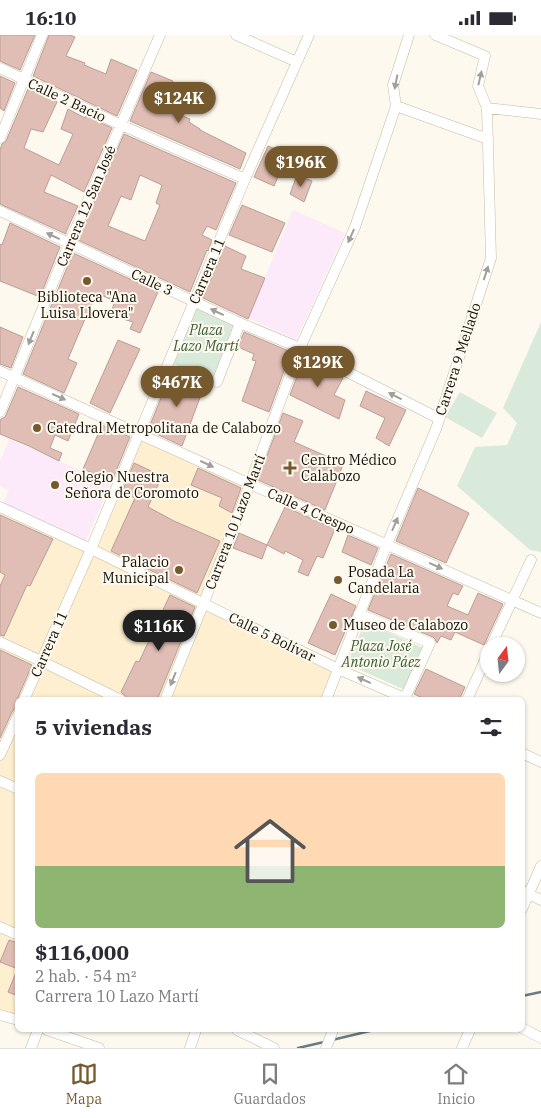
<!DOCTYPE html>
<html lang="es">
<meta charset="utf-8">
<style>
:root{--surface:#fff;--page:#f7f7f7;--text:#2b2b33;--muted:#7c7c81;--line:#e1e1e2;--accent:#765a2d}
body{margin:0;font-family:"IBM Plex Serif",serif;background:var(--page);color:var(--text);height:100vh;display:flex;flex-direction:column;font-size:19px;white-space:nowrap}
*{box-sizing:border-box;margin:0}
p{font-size:16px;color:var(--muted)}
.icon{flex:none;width:28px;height:28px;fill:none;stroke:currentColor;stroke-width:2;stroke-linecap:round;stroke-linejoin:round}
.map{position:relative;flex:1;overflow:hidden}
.sheet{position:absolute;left:15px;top:662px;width:510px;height:335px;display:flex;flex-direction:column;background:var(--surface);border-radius:8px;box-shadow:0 1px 4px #0004}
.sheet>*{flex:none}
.needle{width:32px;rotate:15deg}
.fabs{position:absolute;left:480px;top:602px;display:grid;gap:10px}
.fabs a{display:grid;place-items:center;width:45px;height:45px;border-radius:50%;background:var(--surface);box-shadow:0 1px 4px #0004;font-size:25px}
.price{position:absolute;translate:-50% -42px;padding:0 11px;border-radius:18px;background:var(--accent);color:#fff;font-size:16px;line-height:32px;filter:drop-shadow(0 1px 2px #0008)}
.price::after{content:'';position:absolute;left:50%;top:30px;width:15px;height:11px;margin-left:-8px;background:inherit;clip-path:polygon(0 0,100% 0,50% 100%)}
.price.selected{background:#222;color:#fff}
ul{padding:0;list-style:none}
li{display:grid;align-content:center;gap:10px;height:265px;padding:0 20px}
li span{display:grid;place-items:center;height:155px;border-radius:8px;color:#555}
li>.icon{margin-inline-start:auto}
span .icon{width:90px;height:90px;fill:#fffc;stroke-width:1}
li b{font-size:21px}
h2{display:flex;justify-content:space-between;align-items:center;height:60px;padding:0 20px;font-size:21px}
.status{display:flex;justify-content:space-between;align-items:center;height:35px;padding:0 25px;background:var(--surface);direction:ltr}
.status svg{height:14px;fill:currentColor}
.tab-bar{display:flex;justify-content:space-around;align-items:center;height:70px;border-top:1px solid var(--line);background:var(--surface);font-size:14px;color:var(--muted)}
.tab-bar a{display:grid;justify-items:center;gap:2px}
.tab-bar .selected{color:var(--accent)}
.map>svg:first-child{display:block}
.built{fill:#fdefd0}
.education{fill:#fce9f9}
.green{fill:#daeada}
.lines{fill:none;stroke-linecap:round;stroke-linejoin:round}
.stream{stroke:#677c83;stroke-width:2.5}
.building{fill:#e0beb5;stroke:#b99e96;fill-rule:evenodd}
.minor-casing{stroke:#c5bba3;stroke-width:11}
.minor{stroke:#fff;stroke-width:10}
.oneway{fill:#a19f9c}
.poi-dot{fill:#765a2d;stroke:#fdf9ef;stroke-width:2}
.labels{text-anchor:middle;stroke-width:4;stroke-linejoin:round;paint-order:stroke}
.street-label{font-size:14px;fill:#141008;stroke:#fdf9ef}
.poi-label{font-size:14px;fill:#141008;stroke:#fdf9ef;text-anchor:start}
.park-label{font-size:14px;font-style:italic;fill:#355935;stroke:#fdf9ef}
</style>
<div class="status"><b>16:10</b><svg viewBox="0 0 49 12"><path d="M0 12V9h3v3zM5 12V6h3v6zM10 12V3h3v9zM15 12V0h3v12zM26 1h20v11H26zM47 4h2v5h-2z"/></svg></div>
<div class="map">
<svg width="541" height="1013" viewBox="0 0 541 1013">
<rect width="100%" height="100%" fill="#fdf9ef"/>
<path class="built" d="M 141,404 L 245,449 L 199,571 L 333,634 L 320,665 L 18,665 L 17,983 L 0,979 L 0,476 L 89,516 Z"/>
<path class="education" d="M 293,175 L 345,198 L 296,305 L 248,283 Z
M 10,404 L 111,449 L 85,507 L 3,469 L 9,455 L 0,451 L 0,426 Z"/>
<path class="green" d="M 196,271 L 236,289 L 212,347 L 172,328 Z
M 541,287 L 541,517 L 530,515 L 457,451 L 475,412 L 507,410 L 517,388 L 503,373 Z
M 460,357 L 497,378 L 482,403 L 445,382 Z
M 365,587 L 423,613 L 405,655 L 347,629 Z"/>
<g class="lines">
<path class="stream" d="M 522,961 L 541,957
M 332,1005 L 374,995
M 298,1013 L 324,1007"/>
</g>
<path class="building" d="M 0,0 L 35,0 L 20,35 L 0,26 Z
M 49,0 L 70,0 L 75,2 L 66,21 L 85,28 L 84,30 L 106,39 L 111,24 L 137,35 L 117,81 L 33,41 Z
M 151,37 L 173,46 L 162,73 L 190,84 L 189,87 L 200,94 L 200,95 L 246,118 L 240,134 L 130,86 Z
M 0,41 L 15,48 L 4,76 L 0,73 Z
M 28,54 L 57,67 L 43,97 L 31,94 L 24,113 L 59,130 L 73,99 L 61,94 L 68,74 L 85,83 L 86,81 L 112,93 L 84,157 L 51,140 L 44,157 L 78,171 L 66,197 L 66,199 L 0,169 L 0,115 L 2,109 L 6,106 Z
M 124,99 L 236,148 L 216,195 L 207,191 L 202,200 L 212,205 L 208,216 L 207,215 L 190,257 L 78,205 ZM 140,140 L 162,150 L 156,168 L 160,170 L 145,206 L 108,191 L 121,161 L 131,165 Z
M 268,111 L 288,119 L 274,151 L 254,142 Z
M 297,140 L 312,146 L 304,167 L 290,159 Z
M 242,170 L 285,188 L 272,217 L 229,200 Z
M 10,188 L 60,212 L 40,262 L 0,246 L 0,209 L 2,210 Z
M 225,211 L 246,221 L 241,234 L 265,243 L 248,284 L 203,263 Z
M 73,218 L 158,257 L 140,298 L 130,294 L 133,287 L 110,280 L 115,266 L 96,258 L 68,324 L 77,328 L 64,358 L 23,339 Z
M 0,292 L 23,302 L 11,333 L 0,329 Z
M 244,297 L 291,317 L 269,377 L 242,366 L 256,326 L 252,325 L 254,319 L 238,312 Z
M 118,305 L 140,314 L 110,378 L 90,368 Z
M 304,323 L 343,343 L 334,360 L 345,365 L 339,384 L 290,360 Z
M 172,336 L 205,349 L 182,411 L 148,395 Z
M 18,352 L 79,379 L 68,406 L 55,400 L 50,413 L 62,418 L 59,426 L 29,411 L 0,399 L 0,386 L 1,384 L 5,382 L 6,380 Z
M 366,356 L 406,375 L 389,411 L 376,403 L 385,383 L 360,371 Z
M 283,378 L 303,386 L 294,407 L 326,421 L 343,430 L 325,475 L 258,445 Z
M 102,390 L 130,402 L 112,446 L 83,434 Z
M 134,428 L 162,441 L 148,472 L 174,486 L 220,506 L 197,558 L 111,516 L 135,463 L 122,457 Z
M 198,433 L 241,453 L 232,478 L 219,471 L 222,463 L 191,450 Z
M 418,453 L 469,478 L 446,528 L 396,506 Z
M 285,472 L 335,494 L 323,523 L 317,521 L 308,541 L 298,537 L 303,525 L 285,516 L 284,519 L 267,510 Z
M 0,480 L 53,504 L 30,551 L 27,550 L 4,601 L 0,600 L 0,551 L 5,540 L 0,537 Z
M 239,498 L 267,510 L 262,524 L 233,513 Z
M 348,500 L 378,513 L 371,530 L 342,517 Z
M 391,519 L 463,551 L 458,560 L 453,558 L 447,571 L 468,580 L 478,558 L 503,569 L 484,610 L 455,597 L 451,605 L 441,601 L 437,608 L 435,604 L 433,602 L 368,575 Z
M 331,559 L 356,571 L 335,620 L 308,608 Z
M 170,560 L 195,572 L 157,665 L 130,665 L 121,657 L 136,626 L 139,627 Z
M 0,615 L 32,630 L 18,662 L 18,673 L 14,674 L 12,677 L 0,703 Z
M 426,634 L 465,652 L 459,665 L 427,665 L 414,659 Z
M 9,905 L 18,908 L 18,934 L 0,927 Z
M 17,935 L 18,935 L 18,961 L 8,957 Z"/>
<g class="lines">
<g class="minor-casing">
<path id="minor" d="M 236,0 L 297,27
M 0,33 L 121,90 L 245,144
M 396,71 L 488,104
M 487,73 L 541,79
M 0,103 L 42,0
M 0,176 L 240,288 L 300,313 L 438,383
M 0,336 L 250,449 L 541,578
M 217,347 L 240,288
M 0,377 L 69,209 L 160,0
M 0,472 L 91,514 L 338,634 L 409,665
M 359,579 L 430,608 L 405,663
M 0,607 L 41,626 L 121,665
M 491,611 L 531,525
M 24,665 L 91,514 L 245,144 L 309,0
M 165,665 L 232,497 L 300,313 L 355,192 L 396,71 L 393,50 L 409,0
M 326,665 L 387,509 L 436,394 L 491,223 L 487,73 L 478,51 L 485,21 L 435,0
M 467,665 L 489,616
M 522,718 L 541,727
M 0,720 L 18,680
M 0,746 L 18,754
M 522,856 L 541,865
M 522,874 L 541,831
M 0,892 L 18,900
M 0,980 L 18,985
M 522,993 L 541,1003
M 47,995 L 99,1013
M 237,995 L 274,1013
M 31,1013 L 38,995
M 190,1013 L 196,995
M 326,1013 L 333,995
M 462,1013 L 470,995"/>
</g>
<use href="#minor" class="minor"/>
</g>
<defs><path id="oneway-solid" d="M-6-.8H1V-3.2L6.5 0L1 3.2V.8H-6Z" transform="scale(1.25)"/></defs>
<g class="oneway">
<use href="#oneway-solid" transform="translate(480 43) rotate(-77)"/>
<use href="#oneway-solid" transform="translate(396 47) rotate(101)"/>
<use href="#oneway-solid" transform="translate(53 201) rotate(-155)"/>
<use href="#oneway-solid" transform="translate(351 201) rotate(114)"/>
<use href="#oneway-solid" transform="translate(486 238) rotate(-72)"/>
<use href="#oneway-solid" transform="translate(217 277) rotate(-155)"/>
<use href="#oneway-solid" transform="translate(31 303) rotate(112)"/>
<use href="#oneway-solid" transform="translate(395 361) rotate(-153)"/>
<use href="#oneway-solid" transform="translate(59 362) rotate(24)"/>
<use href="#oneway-solid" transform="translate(207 429) rotate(25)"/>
<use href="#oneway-solid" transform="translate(395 489) rotate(-67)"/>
<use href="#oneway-solid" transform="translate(436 531) rotate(24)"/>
<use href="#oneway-solid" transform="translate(173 644) rotate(112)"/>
<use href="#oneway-solid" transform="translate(364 645) rotate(-156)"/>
</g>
<g class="poi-dot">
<circle cx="87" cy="246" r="5"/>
<circle cx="37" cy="393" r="5"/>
<path d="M287.5 425.5h5v5h5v5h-5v5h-5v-5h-5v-5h5z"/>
<circle cx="55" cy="450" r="5"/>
<circle cx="179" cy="535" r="5"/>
<circle cx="338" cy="545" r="5"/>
<circle cx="333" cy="590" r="5"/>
</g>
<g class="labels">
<g class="street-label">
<text transform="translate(67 65) rotate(25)" y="5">Calle 2 Bacio</text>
<text transform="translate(86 171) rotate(-67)" y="5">Carrera 12 San José</text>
<text transform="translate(207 236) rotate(-67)" y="5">Carrera 11</text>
<text transform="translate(152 247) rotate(25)" y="5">Calle 3</text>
<text transform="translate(458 324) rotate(-72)" y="5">Carrera 9 Mellado</text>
<text transform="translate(311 476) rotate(24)" y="5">Calle 4 Crespo</text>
<text transform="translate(235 487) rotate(-69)" y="5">Carrera 10 Lazo Martí</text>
<text transform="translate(272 602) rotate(26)" y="5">Calle 5 Bolívar</text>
<text transform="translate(49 609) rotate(-66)" y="5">Carrera 11</text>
</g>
<g class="poi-label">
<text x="87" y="267" text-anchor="middle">Biblioteca "Ana<tspan x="87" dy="16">Luisa Llovera"</tspan></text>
<text x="47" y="398">Catedral Metropolitana de Calabozo</text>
<text x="301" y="430">Centro Médico<tspan x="301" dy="16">Calabozo</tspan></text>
<text x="65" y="447">Colegio Nuestra<tspan x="65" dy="16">Señora de Coromoto</tspan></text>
<text x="169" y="532" text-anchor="end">Palacio<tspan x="169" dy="16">Municipal</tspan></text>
<text x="348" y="542">Posada La<tspan x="348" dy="16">Candelaria</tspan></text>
<text x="343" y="595">Museo de Calabozo</text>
</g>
<g class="park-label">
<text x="206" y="300">Plaza<tspan x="206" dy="16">Lazo Martí</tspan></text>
<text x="381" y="616">Plaza José<tspan x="381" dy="16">Antonio Páez</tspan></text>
</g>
</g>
</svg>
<div class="fabs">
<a><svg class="needle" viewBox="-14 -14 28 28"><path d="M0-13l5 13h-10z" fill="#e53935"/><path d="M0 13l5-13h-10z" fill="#7c7c81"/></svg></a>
</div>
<b class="price" style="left:179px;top:89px">$124K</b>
<b class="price" style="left:301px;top:153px">$196K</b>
<b class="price" style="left:318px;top:353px">$129K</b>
<b class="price" style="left:177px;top:373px">$467K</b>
<b class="price selected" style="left:159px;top:617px">$116K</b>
<section class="sheet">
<h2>5 viviendas<svg class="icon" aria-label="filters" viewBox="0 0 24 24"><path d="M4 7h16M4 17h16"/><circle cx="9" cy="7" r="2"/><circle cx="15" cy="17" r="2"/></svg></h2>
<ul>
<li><span style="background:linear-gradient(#ffd9b3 60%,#8fb573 0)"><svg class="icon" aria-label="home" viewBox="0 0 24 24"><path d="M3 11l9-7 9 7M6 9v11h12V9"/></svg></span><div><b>$116,000</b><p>2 hab. · 54 m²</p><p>Carrera 10 Lazo Martí</p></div></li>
</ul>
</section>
</div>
<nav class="tab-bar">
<a class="selected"><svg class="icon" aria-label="map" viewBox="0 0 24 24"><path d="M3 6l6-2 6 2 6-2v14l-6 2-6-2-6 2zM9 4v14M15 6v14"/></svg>Mapa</a>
<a><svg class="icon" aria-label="saved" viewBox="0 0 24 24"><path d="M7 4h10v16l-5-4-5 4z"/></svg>Guardados</a>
<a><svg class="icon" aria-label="home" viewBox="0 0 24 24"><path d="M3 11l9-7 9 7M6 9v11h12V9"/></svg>Inicio</a>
</nav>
